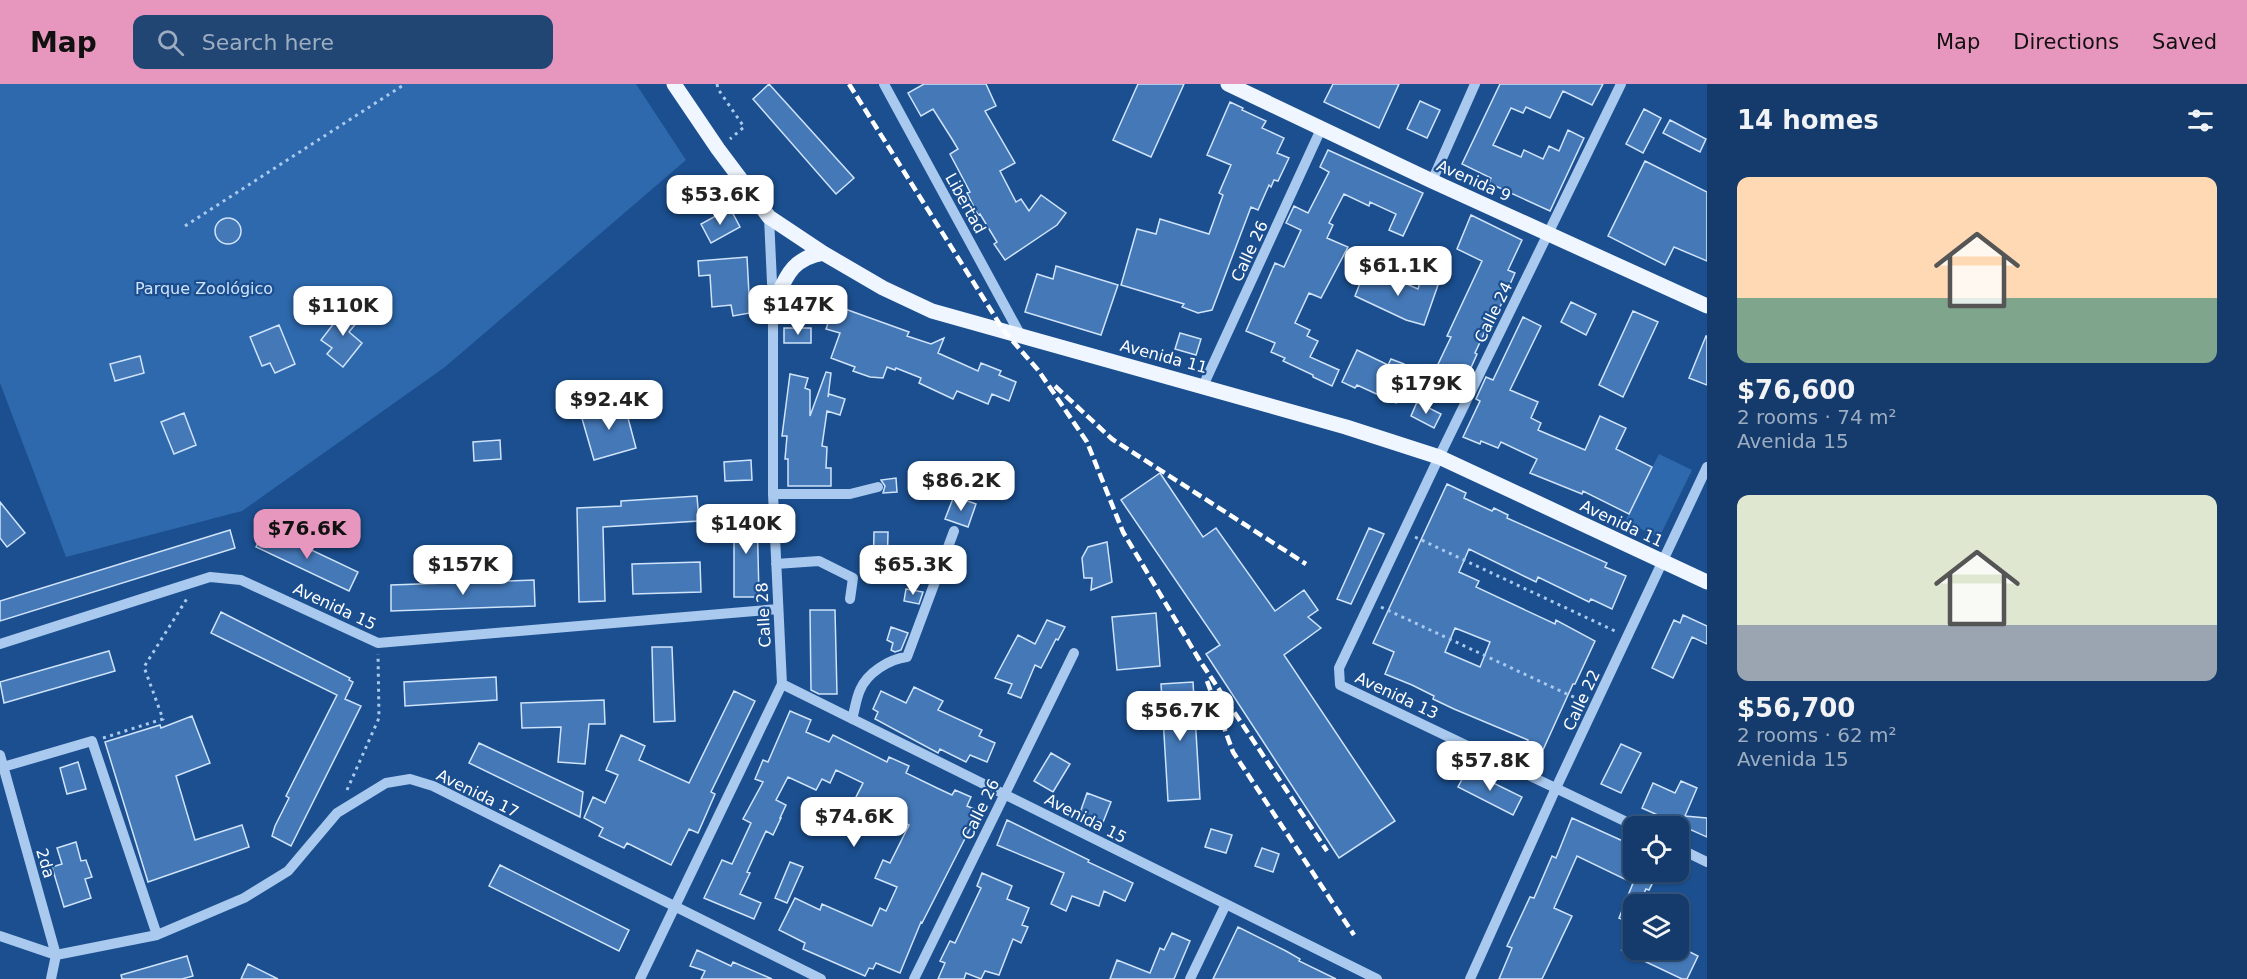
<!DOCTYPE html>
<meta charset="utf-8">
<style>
:root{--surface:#143b6b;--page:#214673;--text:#f1f3f6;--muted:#9dadc1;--line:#33557e;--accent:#e797bd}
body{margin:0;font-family:"DejaVu Sans",sans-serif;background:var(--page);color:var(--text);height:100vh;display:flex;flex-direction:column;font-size:22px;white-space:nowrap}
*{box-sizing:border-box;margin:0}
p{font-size:20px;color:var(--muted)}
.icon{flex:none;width:33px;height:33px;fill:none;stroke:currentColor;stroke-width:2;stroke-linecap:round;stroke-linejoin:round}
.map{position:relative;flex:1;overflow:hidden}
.details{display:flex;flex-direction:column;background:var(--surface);width:540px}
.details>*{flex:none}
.fabs{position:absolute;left:1623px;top:732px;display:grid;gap:12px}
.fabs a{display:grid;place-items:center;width:66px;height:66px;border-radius:12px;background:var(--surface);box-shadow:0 2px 4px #0004,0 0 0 2px var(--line);font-size:30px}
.price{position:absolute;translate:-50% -51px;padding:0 14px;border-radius:12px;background:#fff;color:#222;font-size:20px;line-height:39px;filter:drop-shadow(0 2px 3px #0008)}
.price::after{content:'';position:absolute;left:50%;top:36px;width:18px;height:14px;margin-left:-9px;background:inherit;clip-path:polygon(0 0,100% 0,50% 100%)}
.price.on{background:var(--accent);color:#111}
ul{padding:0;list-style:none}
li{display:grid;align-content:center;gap:12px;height:318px;padding:0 30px}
li span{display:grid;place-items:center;height:186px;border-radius:12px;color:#555}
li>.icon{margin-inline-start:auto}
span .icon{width:108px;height:108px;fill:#fffc;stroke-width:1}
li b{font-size:26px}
h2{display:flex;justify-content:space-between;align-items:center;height:72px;padding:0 30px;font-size:26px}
header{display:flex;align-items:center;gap:36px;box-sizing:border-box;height:84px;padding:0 30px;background:var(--accent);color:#111}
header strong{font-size:28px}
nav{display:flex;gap:33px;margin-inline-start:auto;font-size:21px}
.search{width:420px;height:54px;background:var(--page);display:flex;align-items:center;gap:15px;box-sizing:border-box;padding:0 21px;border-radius:12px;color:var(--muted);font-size:22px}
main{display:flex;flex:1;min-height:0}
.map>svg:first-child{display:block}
.green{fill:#2e69ad}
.building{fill:#4478b7;stroke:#cfe3fa;stroke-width:1.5;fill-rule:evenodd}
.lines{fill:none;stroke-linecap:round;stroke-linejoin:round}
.path{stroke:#a9c9ee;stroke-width:3;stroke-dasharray:3 4.5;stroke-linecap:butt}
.minor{stroke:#a9c9ee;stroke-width:10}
.major{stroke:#f0f6ff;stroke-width:15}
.rail{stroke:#fff;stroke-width:4.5;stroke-dasharray:10 4.5;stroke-linecap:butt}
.labels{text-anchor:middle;stroke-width:4.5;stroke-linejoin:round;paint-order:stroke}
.street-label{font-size:16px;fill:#fff;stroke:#1b4f8f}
.park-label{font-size:16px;fill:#cfe3fa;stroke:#1b4f8f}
</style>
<header>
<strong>Map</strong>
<div class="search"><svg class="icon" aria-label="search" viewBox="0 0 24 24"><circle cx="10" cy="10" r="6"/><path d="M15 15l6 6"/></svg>Search here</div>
<nav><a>Map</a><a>Directions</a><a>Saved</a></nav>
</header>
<main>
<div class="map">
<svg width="1707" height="895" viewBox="0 0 1707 895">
<rect width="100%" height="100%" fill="#1b4f8f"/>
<path class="green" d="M 0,0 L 636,0 L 686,76 L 445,283 L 242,427 L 66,473 L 0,299 Z
M 1659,370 L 1692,386 L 1659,454 L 1625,437 Z"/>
<path class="building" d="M 769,0 L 854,94 L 836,110 L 753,15 Z
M 924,0 L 986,0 L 996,22 L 985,27 L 1015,79 L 1000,87 L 1016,118 L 1021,115 L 1029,127 L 1041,111 L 1066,129 L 1057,141 L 1005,176 L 994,160 L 997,158 L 980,130 L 978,131 L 967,109 L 970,108 L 950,70 L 958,65 L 952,55 L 933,25 L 921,32 L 908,9 Z
M 1138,0 L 1184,0 L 1151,73 L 1113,56 Z
M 1333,0 L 1399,0 L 1379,44 L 1324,18 Z
M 1500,0 L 1603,0 L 1592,21 L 1563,7 L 1550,34 L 1526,23 L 1523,29 L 1511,24 L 1493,61 L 1521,73 L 1524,66 L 1543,75 L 1549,62 L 1559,67 L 1568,46 L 1584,54 L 1550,127 L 1489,99 L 1491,94 L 1462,80 Z
M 1420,17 L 1440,26 L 1427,54 L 1407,45 Z
M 1230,18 L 1243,24 L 1242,26 L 1266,37 L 1262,44 L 1284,54 L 1277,69 L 1289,74 L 1278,97 L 1274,96 L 1271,103 L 1269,101 L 1258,126 L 1251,123 L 1212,226 L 1198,229 L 1182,223 L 1184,220 L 1121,201 L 1137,145 L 1156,150 L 1160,135 L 1209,150 L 1223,111 L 1219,109 L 1231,81 L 1207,71 Z
M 1644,25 L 1661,34 L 1643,69 L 1626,60 Z
M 1670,36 L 1706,55 L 1700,68 L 1663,49 Z
M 1328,66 L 1423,109 L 1403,152 L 1389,146 L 1396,130 L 1370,118 L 1369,122 L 1344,110 L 1329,139 L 1333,141 L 1327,154 L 1348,163 L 1321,214 L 1309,209 L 1295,239 L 1310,246 L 1307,252 L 1318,257 L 1310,273 L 1339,286 L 1332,302 L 1313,293 L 1313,291 L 1283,277 L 1285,274 L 1271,268 L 1275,259 L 1246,247 L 1275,179 L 1284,183 L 1301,146 L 1286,139 L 1294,122 L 1308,129 L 1329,88 L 1320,83 Z
M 1645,77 L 1707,108 L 1707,177 L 1674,163 L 1665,181 L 1608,152 Z
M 730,124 L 740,143 L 711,159 L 701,140 Z
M 1471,131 L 1522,156 L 1508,186 L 1515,189 L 1500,223 L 1497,222 L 1475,269 L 1477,270 L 1470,286 L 1472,287 L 1462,309 L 1431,295 L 1451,253 L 1447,252 L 1482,177 L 1457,165 Z
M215 147a13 13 0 1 1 26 0a13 13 0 1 1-26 0Z
M 747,173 L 750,229 L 733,232 L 731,221 L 712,223 L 710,191 L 699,192 L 698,177 Z
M 1056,182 L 1118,201 L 1101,251 L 1025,228 L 1037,190 L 1053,195 Z
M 1365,186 L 1390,196 L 1391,193 L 1418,205 L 1421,195 L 1438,201 L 1424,241 L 1406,236 L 1355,212 Z
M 1571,218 L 1596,230 L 1586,251 L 1561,238 Z
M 348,221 L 362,232 L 349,248 L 362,259 L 343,283 L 327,270 L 332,264 L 321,256 Z
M 834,221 L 909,248 L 907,252 L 931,260 L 944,254 L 938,269 L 978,287 L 981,279 L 1001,287 L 999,291 L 1016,298 L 1009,317 L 992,310 L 988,320 L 957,307 L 953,315 L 919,299 L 921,294 L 896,284 L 895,286 L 887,283 L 883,294 L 870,293 L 853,287 L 855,283 L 831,274 L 840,249 L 826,245 Z
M 1633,227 L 1658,238 L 1623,313 L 1599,301 Z
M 1523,233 L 1541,242 L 1510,306 L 1538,318 L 1531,334 L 1541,339 L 1538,346 L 1585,366 L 1600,332 L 1626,344 L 1616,365 L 1652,383 L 1629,430 L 1583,407 L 1582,410 L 1530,389 L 1537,375 L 1501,358 L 1498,364 L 1481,357 L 1480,360 L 1463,353 L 1480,317 L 1476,315 L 1486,293 L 1493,296 Z
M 279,241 L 295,280 L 275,289 L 270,279 L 262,282 L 250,253 Z
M 784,244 L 811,244 L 811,259 L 784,259 Z
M 1180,249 L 1201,255 L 1196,271 L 1175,265 Z
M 1706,252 L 1707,252 L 1707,301 L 1689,294 Z
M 1357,266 L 1388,281 L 1391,275 L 1404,280 L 1403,283 L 1408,286 L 1396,319 L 1357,301 L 1355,304 L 1342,298 Z
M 140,272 L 144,289 L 115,297 L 110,280 Z
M 826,288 L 831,289 L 828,313 L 829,310 L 845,315 L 840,331 L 827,327 L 822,362 L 827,363 L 826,384 L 831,384 L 831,402 L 788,402 L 788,375 L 785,375 L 787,352 L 782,352 L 790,290 L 808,294 L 805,304 L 810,306 L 810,332 Z
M 1417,318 L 1441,330 L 1434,344 L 1411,332 Z
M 624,319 L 636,364 L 594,376 L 581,331 Z
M 184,329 L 196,361 L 174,370 L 161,338 Z
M 500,356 L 501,375 L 474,377 L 473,358 Z
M 751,376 L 752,396 L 725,397 L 724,378 Z
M 1160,389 L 1203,453 L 1216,444 L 1275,527 L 1304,506 L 1318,526 L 1308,533 L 1321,544 L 1284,571 L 1395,737 L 1339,774 L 1206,570 L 1220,561 L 1121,416 Z
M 896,394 L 897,408 L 883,409 L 885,402 L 881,396 Z
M 1447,400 L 1466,409 L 1464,414 L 1492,427 L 1494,424 L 1508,431 L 1507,434 L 1607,479 L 1605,483 L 1626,492 L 1612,525 L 1591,515 L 1589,518 L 1538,493 L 1536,498 L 1469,465 L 1459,488 L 1479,497 L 1476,503 L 1555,540 L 1556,536 L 1595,557 L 1575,600 L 1573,600 L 1542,668 L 1526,661 L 1528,656 L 1454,625 L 1433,615 L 1434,612 L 1412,601 L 1385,590 L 1394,568 L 1373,559 ZM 1455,544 L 1490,558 L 1480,583 L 1445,568 Z
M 697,412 L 699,437 L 603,443 L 605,517 L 579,518 L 577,424 L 621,422 L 621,417 Z
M 954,412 L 976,420 L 968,443 L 945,435 Z
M 0,418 L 25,449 L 7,463 L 0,454 Z
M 757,427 L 759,513 L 734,513 L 734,428 Z
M 265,444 L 358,488 L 349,507 L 256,463 Z
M 1369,444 L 1384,450 L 1351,520 L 1337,515 Z
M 230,446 L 235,464 L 0,537 L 0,517 Z
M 874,448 L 888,448 L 887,491 L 873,491 Z
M 1107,458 L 1112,498 L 1091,506 L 1092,494 L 1084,494 L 1082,474 L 1088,463 Z
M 700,478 L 701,508 L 633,510 L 632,480 Z
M 534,496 L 535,522 L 391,527 L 391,501 Z
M 906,505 L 923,508 L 919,520 L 904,517 Z
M 810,526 L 835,526 L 837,610 L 819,610 L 811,606 Z
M 221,528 L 350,594 L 349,596 L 353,598 L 345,615 L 361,622 L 291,762 L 272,752 L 275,742 L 289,714 L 286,712 L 337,611 L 211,549 Z
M 1156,529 L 1160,582 L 1117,586 L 1112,533 Z
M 1683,531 L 1707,542 L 1707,560 L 1692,553 L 1673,594 L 1652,584 L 1674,536 L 1680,539 Z
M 1047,536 L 1065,543 L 1058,556 L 1056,555 L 1041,584 L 1035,581 L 1021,614 L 1008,609 L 1012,600 L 995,594 L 1018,551 L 1035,560 Z
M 891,543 L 908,549 L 901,566 L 895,568 L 891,566 L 893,559 L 887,556 Z
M 652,563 L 672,563 L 675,637 L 654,638 Z
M 109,567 L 115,587 L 4,619 L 0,598 Z
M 496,593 L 497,616 L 405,622 L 404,598 Z
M 1193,598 L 1200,715 L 1168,717 L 1161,600 Z
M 914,603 L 943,617 L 938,626 L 982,646 L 979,652 L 995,659 L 987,678 L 970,671 L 966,678 L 940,665 L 938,669 L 875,635 L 878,628 L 873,625 L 881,607 L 906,619 Z
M 734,607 L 755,617 L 711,708 L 715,710 L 698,749 L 689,745 L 671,781 L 627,759 L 624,764 L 599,752 L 603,744 L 584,734 L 593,713 L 605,719 L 618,691 L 606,686 L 621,651 L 645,662 L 639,676 L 689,699 Z
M 604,616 L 605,640 L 589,640 L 585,680 L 558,678 L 561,643 L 522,644 L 521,619 Z
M 790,627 L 811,636 L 806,648 L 829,658 L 833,651 L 887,678 L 889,673 L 909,682 L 906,689 L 937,704 L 952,711 L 955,706 L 971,713 L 967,722 L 974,725 L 971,731 L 976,733 L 922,839 L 921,838 L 900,889 L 876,879 L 873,885 L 869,884 L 865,892 L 803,865 L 805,859 L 779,846 L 795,814 L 820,826 L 822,820 L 872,842 L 880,824 L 886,827 L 897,803 L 875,794 L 883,776 L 890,779 L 909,741 L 855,715 L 863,699 L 836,686 L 830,699 L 822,695 L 816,706 L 788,693 L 776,716 L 786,721 L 780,734 L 781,734 L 773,751 L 766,747 L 747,788 L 750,789 L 740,810 L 761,819 L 754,835 L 704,814 L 722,776 L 732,780 L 751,739 L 743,735 L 763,698 L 755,695 L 763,676 L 768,678 Z
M 192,632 L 210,679 L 176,692 L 195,756 L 242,741 L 249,763 L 148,798 L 105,658 L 160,641 L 161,644 Z
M 479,659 L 583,708 L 580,733 L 469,679 Z
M 1621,660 L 1641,669 L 1621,709 L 1601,700 Z
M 1051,669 L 1070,680 L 1053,708 L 1034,697 Z
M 78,678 L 86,705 L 67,710 L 60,684 Z
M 1467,686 L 1522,713 L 1513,731 L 1458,703 Z
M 1681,697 L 1697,704 L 1685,732 L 1707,734 L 1707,753 L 1642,724 L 1653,699 L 1675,709 Z
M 1087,709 L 1111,718 L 1100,746 L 1077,737 Z
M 1572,734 L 1634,762 L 1634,788 L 1658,788 L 1649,806 L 1646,805 L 1639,820 L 1634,820 L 1634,840 L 1619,834 L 1633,799 L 1577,772 L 1554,824 L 1572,832 L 1542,895 L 1499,895 L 1512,864 L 1507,862 L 1530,813 L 1534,814 L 1552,772 L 1556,774 Z
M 1007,736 L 1089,776 L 1088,778 L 1133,799 L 1125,817 L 1104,807 L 1099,822 L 1072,812 L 1066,827 L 1051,820 L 1064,789 L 997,761 Z
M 1211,745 L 1232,751 L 1226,769 L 1205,763 Z
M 76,758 L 81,777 L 86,776 L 92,793 L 85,795 L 91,814 L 64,823 L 52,783 L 62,780 L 57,764 Z
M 1262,764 L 1279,770 L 1273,788 L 1255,782 Z
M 790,778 L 803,783 L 787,819 L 775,814 Z
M 500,781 L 629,846 L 619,867 L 489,802 Z
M 982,789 L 1012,802 L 1007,815 L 1029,824 L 1022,841 L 1028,843 L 1021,859 L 1013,855 L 999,891 L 985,887 L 981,895 L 966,889 L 964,895 L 938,895 L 945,879 L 940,877 L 950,857 L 955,859 L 981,804 L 977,802 Z
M 1238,843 L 1286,867 L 1300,875 L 1299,877 L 1336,895 L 1213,895 Z
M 1172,849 L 1190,857 L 1174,895 L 1110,895 L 1117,876 L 1150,889 L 1160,864 L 1164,866 Z
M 697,866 L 731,882 L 733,878 L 772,895 L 701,895 L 705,887 L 690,882 Z
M 1621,866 L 1686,866 L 1698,872 L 1687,895 L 1682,895 Z
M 187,872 L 193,892 L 182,895 L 122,895 L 121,891 Z
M 248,880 L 278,895 L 241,895 Z"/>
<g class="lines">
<path class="path" d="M 717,0 L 718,5 L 744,43 L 730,55
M 185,142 L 405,0
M 1415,453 L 1615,547
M 1381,523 L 1582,617
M 103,654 L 163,635 L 144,583 L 188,513
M 347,706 L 379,634 L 378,570"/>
<path class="minor" d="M 884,0 L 1021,252
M 1621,0 L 1439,373 L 1339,584 L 1340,601 L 1635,742
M 1432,97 L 1475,0
M 1203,302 L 1321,45
M 773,410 L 850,410 L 878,403
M 776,480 L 819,477 L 853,494 L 850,515
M 0,560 L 210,493 L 241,496 L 378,559 L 778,525
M 782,600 L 1377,895
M 852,635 C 855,625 856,615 860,606 C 867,589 889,575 907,573 L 954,447
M 0,671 L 56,871 L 51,895
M 3,683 L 92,657 L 157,851
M 1678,764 L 1707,778
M 0,852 L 56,871 L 157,851 L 244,814 L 288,787 L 337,729 L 386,699 L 410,695 L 433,702 L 821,895
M 640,895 L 782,600 L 773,410 L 773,221 L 769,133
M 914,895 L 1074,569
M 1190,895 L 1226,820
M 1470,895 L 1556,704 L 1707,383"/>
<path class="major" d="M 674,0 L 718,65 L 769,133 L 823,169 L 883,204 L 932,227 L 1346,343 L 1439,373 L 1707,498
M 1228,0 L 1432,97 L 1707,222
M 773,221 C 786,194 790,175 823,169"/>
<path class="rail" d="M 849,0 L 1004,247 L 1038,286 L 1087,358 L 1123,448 L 1200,577 L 1327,767
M 1055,302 L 1112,355 L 1306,480
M 1207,597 L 1233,668 L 1354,851"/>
</g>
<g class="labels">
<g class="street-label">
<text transform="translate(1474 96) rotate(24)" y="6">Avenida 9</text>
<text transform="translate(966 119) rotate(61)" y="6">Libertad</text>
<text transform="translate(1249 167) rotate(-65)" y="6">Calle 26</text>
<text transform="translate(1493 228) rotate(-64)" y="6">Calle 24</text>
<text transform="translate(1164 272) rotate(15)" y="6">Avenida 11</text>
<text transform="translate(1622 439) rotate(25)" y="6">Avenida 11</text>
<text transform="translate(335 522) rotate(25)" y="6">Avenida 15</text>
<text transform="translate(763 531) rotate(-93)" y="6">Calle 28</text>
<text transform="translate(1397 611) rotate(25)" y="6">Avenida 13</text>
<text transform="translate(1581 616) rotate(-65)" y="6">Calle 22</text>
<text transform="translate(478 709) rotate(26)" y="6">Avenida 17</text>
<text transform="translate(980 725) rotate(-64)" y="6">Calle 26</text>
<text transform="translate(1086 734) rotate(27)" y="6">Avenida 15</text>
<text transform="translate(46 779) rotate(74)" y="6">2da</text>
</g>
<g class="park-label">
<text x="204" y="210">Parque Zoológico</text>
</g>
</g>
</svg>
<div class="fabs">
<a><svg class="icon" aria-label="locate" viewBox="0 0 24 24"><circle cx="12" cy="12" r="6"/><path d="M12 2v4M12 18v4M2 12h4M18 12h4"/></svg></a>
<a><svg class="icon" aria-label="layers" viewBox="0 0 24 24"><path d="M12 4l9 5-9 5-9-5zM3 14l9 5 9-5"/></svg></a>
</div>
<b class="price" style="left:720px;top:142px">$53.6K</b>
<b class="price" style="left:1398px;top:213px">$61.1K</b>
<b class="price" style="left:798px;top:252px">$147K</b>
<b class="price" style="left:343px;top:253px">$110K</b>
<b class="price" style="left:1426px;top:331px">$179K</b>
<b class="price" style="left:609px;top:347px">$92.4K</b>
<b class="price" style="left:961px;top:428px">$86.2K</b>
<b class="price" style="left:746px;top:471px">$140K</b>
<b class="price on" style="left:307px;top:476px">$76.6K</b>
<b class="price" style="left:463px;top:512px">$157K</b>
<b class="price" style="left:913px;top:512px">$65.3K</b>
<b class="price" style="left:1180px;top:658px">$56.7K</b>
<b class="price" style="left:1490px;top:708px">$57.8K</b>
<b class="price" style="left:854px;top:764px">$74.6K</b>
</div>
<section class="details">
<h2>14 homes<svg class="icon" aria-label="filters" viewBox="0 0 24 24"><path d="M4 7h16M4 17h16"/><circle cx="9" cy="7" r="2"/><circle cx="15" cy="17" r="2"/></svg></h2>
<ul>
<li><span style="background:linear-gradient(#ffd9b3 65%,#7fa58c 0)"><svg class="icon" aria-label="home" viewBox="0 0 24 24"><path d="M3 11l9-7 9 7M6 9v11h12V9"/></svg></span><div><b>$76,600</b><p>2 rooms · 74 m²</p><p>Avenida 15</p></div></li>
<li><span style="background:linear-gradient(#dfe7d0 70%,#9aa5b1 0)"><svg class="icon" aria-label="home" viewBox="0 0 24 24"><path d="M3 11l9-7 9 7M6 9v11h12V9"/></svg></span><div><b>$56,700</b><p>2 rooms · 62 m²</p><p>Avenida 15</p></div></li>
</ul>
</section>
</main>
